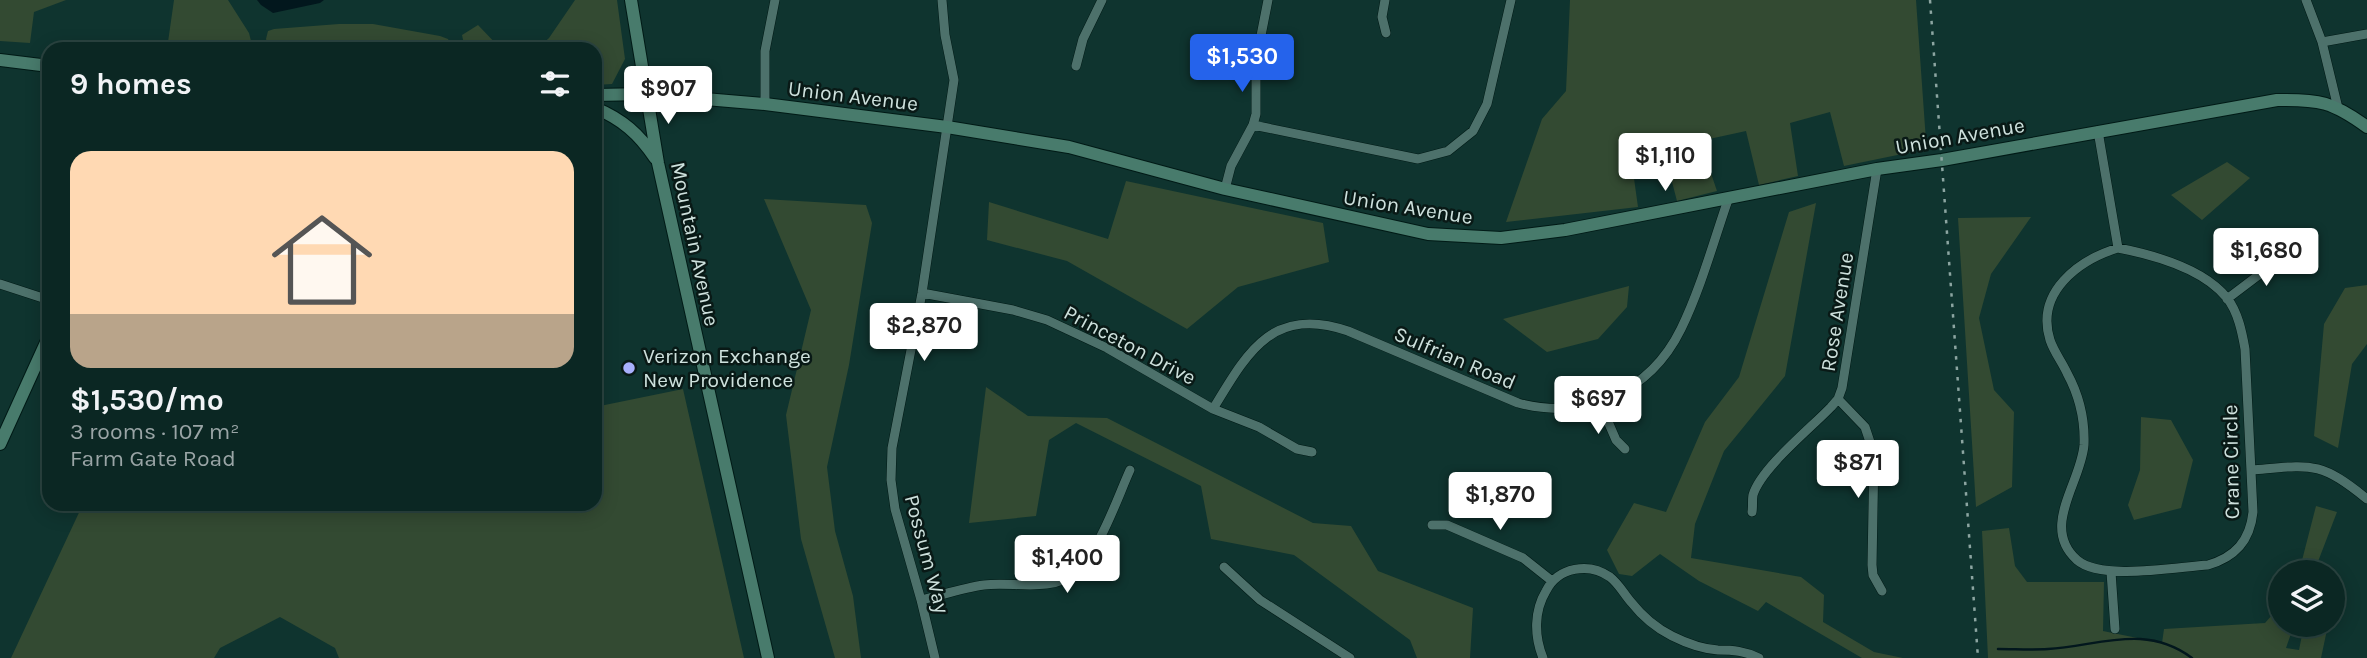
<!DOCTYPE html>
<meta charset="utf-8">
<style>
:root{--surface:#0b2723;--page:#142f2b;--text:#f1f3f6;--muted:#9aa5a6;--line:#2b4441;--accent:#2563eb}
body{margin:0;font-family:Karla,sans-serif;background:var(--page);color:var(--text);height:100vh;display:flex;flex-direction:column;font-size:26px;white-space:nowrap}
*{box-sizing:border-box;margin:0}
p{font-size:23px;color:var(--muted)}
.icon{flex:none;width:38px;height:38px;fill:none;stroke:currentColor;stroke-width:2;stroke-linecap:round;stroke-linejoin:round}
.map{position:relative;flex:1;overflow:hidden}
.drawer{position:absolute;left:42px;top:42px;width:560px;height:469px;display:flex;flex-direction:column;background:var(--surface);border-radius:21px;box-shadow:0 4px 18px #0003,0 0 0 2px var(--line)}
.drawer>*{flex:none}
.buttons{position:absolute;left:2268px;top:560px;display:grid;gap:14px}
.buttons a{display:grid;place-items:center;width:77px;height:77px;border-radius:50%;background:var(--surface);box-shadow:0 4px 18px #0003,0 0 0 2px var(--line);font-size:35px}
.price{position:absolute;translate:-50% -60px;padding:0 16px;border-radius:7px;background:#fff;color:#222;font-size:23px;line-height:46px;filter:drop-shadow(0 2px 4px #0008)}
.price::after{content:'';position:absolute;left:50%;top:42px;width:21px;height:16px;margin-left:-10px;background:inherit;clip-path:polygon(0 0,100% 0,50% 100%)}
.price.current{background:var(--accent);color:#fff}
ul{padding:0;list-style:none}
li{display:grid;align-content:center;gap:14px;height:371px;padding:0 28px}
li+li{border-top:2px solid var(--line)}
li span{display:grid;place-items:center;height:217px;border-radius:21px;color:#555}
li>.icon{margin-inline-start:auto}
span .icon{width:126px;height:126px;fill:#fffc;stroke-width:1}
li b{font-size:30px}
h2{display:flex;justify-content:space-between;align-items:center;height:84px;padding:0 28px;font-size:30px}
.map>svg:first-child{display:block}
.green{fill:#334a32}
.water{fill:#02171d}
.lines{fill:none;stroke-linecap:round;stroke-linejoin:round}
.stream{stroke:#02171d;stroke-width:2.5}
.street-casing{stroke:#011a16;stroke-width:10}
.secondary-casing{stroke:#011a16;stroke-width:14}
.street{stroke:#4d716b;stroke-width:9}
.secondary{stroke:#487b6c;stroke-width:12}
.rail{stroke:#8ca5a1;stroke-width:2.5;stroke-dasharray:3.5 7;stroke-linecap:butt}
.poi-dot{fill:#a8b0fc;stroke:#091916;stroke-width:2.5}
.labels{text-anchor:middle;stroke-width:5;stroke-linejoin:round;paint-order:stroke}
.street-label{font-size:21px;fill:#cee1dd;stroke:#091916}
.poi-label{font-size:21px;fill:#cee1dd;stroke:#091916;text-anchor:start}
</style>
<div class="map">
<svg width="2367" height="658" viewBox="0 0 2367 658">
<rect width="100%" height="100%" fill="#0f342f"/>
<path class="green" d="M 0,0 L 66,0 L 34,12 L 30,43 L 0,41 Z
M 174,0 L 228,0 L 249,33 L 253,49 L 167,49 Z
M 575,0 L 617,0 L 625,59 L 612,84 L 595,85 L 595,49 L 537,49 L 549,38 Z
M 1570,0 L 1916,0 L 1926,141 L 1912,152 L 1844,166 L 1830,112 L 1790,123 L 1798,176 L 1759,185 L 1746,131 L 1700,141 L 1717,191 L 1677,201 L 1663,148 L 1631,157 L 1638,207 L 1506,222 L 1542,119 L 1566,91 Z
M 339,24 L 373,24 L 440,36 L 448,39 L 452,49 L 270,49 L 266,39 L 268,31 L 274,29 Z
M 478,25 L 501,49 L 465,49 L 462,35 Z
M 2227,162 L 2250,178 L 2202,220 L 2171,195 Z
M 1126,181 L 1323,223 L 1329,262 L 1238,287 L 1187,329 L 1067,261 L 987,240 L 989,202 L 1108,239 Z
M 764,199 L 866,205 L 872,223 L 849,365 L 827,467 L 835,531 L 853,596 L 861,658 L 835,658 L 801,539 L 786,415 L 811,310 Z
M 1816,203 L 1785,376 L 1724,451 L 1695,524 L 1691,558 L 1801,577 L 1824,595 L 1823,622 L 1874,652 L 1903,658 L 1862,658 L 1766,602 L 1758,611 L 1699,581 L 1660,554 L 1632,576 L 1619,574 L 1607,550 L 1634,503 L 1666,512 L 1705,422 L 1739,377 L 1789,212 Z
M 2031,217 L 1991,274 L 1979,318 L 1994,390 L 2014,412 L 2012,487 L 1976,507 L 1958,218 Z
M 2367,285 L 2367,344 L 2352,364 L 2338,448 L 2314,436 L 2324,324 L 2345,288 Z
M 1629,286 L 1627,307 L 1598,339 L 1547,352 L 1503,319 Z
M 986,387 L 1028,416 L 1107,418 L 1313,523 L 1351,526 L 1378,571 L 1473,608 L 1470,658 L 1417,658 L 1410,640 L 1294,555 L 1211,539 L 1201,486 L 1076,423 L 1049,440 L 1036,516 L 969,523 Z
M 683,389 L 744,658 L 339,658 L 335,648 L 280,617 L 220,648 L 214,658 L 11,658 L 83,504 L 595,504 L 595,407 Z
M 2141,417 L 2171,420 L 2193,460 L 2181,508 L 2134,520 L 2128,505 L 2140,470 Z
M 2316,506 L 2337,512 L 2314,572 L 2299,572 Z
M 2009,528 L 2015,566 L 2027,582 L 2104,582 L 2103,631 L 2162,643 L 2164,629 L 2265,623 L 2280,606 L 2280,625 L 2294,625 L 2286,648 L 2299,650 L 2304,625 L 2328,625 L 2321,658 L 1988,658 L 1982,531 Z"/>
<path class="water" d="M 257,0 L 324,0 L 320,3 L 273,13 L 261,5 Z"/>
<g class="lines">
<path class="stream" d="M 1998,649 C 2015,649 2032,650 2048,649 C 2099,646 2145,623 2192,658"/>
<g class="street-casing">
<path id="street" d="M 1385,0 L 1382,17 L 1386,33
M 2306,0 L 2322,42 L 2338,108
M 2322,42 L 2367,34
M 1076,66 L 1083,39 L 1102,0
M 765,104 L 765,51 L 775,0
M 1253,125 L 1418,159 L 1448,151 L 1473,131 L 1487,104 L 1511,0
M 2098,131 L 2118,248
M 1225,189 L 1231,166 L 1253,125 L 1256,114 L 1256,61 L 1268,0
M 2118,248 C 2154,255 2203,268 2227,298 C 2238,312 2242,332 2245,349 L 2253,512 C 2250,541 2235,557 2208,565 C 2176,567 2101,581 2077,560 C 2040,527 2081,483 2084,445 C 2085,420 2079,395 2067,373 C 2062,362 2054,352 2050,340 C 2035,292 2079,260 2118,248 Z
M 0,284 L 49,300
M 922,293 L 1013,310 L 1047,320 L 1107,348 L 1213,409 L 1259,427 L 1297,449 L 1312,452
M 2227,299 L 2260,274 L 2278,252
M 1838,399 L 1865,427 L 1874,454 L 1872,565 L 1873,575 L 1882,591
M 1600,403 L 1616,440 L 1625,449
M 1213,409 C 1247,353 1272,305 1348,331 L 1518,403 C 1585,421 1650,392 1681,329 C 1701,288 1714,240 1729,197
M 2252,470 C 2311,465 2319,460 2367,499
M 1752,512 C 1753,507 1752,500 1753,495 C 1761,468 1811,428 1831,407 L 1838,399 L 1842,388 L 1877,169
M 1432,525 L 1447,525 L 1523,558 L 1552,581
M 1224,567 L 1260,600 L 1350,658
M 2111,572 L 2115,629
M 921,600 C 942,595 963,588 984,585 C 1012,581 1051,593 1074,573 C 1100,551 1116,501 1130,470
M 935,658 L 921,600 L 895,509 L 891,480 L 892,448 L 922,293 L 954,80 L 945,35 L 942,0
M 1543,658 C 1534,636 1534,611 1546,591 C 1558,567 1589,562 1610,577 C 1619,584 1624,594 1631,602 C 1642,616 1656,628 1672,636 C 1686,643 1702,649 1718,650 C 1733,650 1745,651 1759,658"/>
</g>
<g class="secondary-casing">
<path id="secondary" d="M 631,0 L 658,163 L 768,658
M 0,60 L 49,66
M 595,95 L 646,94 L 765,104 L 947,127 L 1069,147 L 1225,189 L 1428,234 L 1501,238 L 1565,230 L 1877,169 L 1942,160 L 2277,100 C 2319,99 2333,102 2367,127
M 595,108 C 622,119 639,134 655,158
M 0,444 L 49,336"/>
</g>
<use href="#street" class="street"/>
<use href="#secondary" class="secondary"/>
<path class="rail" d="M 1930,0 L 1978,658"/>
</g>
<circle class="poi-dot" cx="629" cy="368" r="7"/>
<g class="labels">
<g class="street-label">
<text transform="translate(853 96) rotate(7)" y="7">Union Avenue</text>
<text transform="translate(1960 136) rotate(-10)" y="7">Union Avenue</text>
<text transform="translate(1408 207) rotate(9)" y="7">Union Avenue</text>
<text transform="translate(695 244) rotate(78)" y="7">Mountain Avenue</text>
<text transform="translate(1837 312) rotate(-81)" y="7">Rose Avenue</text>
<text transform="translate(1130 345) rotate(28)" y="7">Princeton Drive</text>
<text transform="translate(1455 358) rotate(23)" y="7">Sulfrian Road</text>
<text transform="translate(2231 462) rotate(-91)" y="7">Crane Circle</text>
<text transform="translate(927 554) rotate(75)" y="7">Possum Way</text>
</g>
<g class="poi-label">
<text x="643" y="363">Verizon Exchange<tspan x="643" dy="24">New Providence</tspan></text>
</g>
</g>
</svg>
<div class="buttons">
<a><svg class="icon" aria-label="layers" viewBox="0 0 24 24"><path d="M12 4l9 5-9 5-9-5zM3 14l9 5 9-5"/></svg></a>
</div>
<b class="price current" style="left:1242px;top:94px">$1,530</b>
<b class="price" style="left:668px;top:126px">$907</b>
<b class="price" style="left:1665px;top:193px">$1,110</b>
<b class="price" style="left:2266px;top:288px">$1,680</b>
<b class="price" style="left:924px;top:363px">$2,870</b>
<b class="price" style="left:1598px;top:436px">$697</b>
<b class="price" style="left:1858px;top:500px">$871</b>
<b class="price" style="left:1500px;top:532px">$1,870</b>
<b class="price" style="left:1067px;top:595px">$1,400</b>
<section class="drawer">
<h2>9 homes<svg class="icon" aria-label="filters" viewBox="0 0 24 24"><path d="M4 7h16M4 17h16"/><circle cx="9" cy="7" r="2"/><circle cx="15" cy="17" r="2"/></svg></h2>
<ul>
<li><span style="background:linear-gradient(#ffd9b3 75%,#b9a48a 0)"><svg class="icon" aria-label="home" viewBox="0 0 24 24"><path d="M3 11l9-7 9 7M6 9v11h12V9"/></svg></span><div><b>$1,530/mo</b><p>3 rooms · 107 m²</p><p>Farm Gate Road</p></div></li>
</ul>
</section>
</div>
